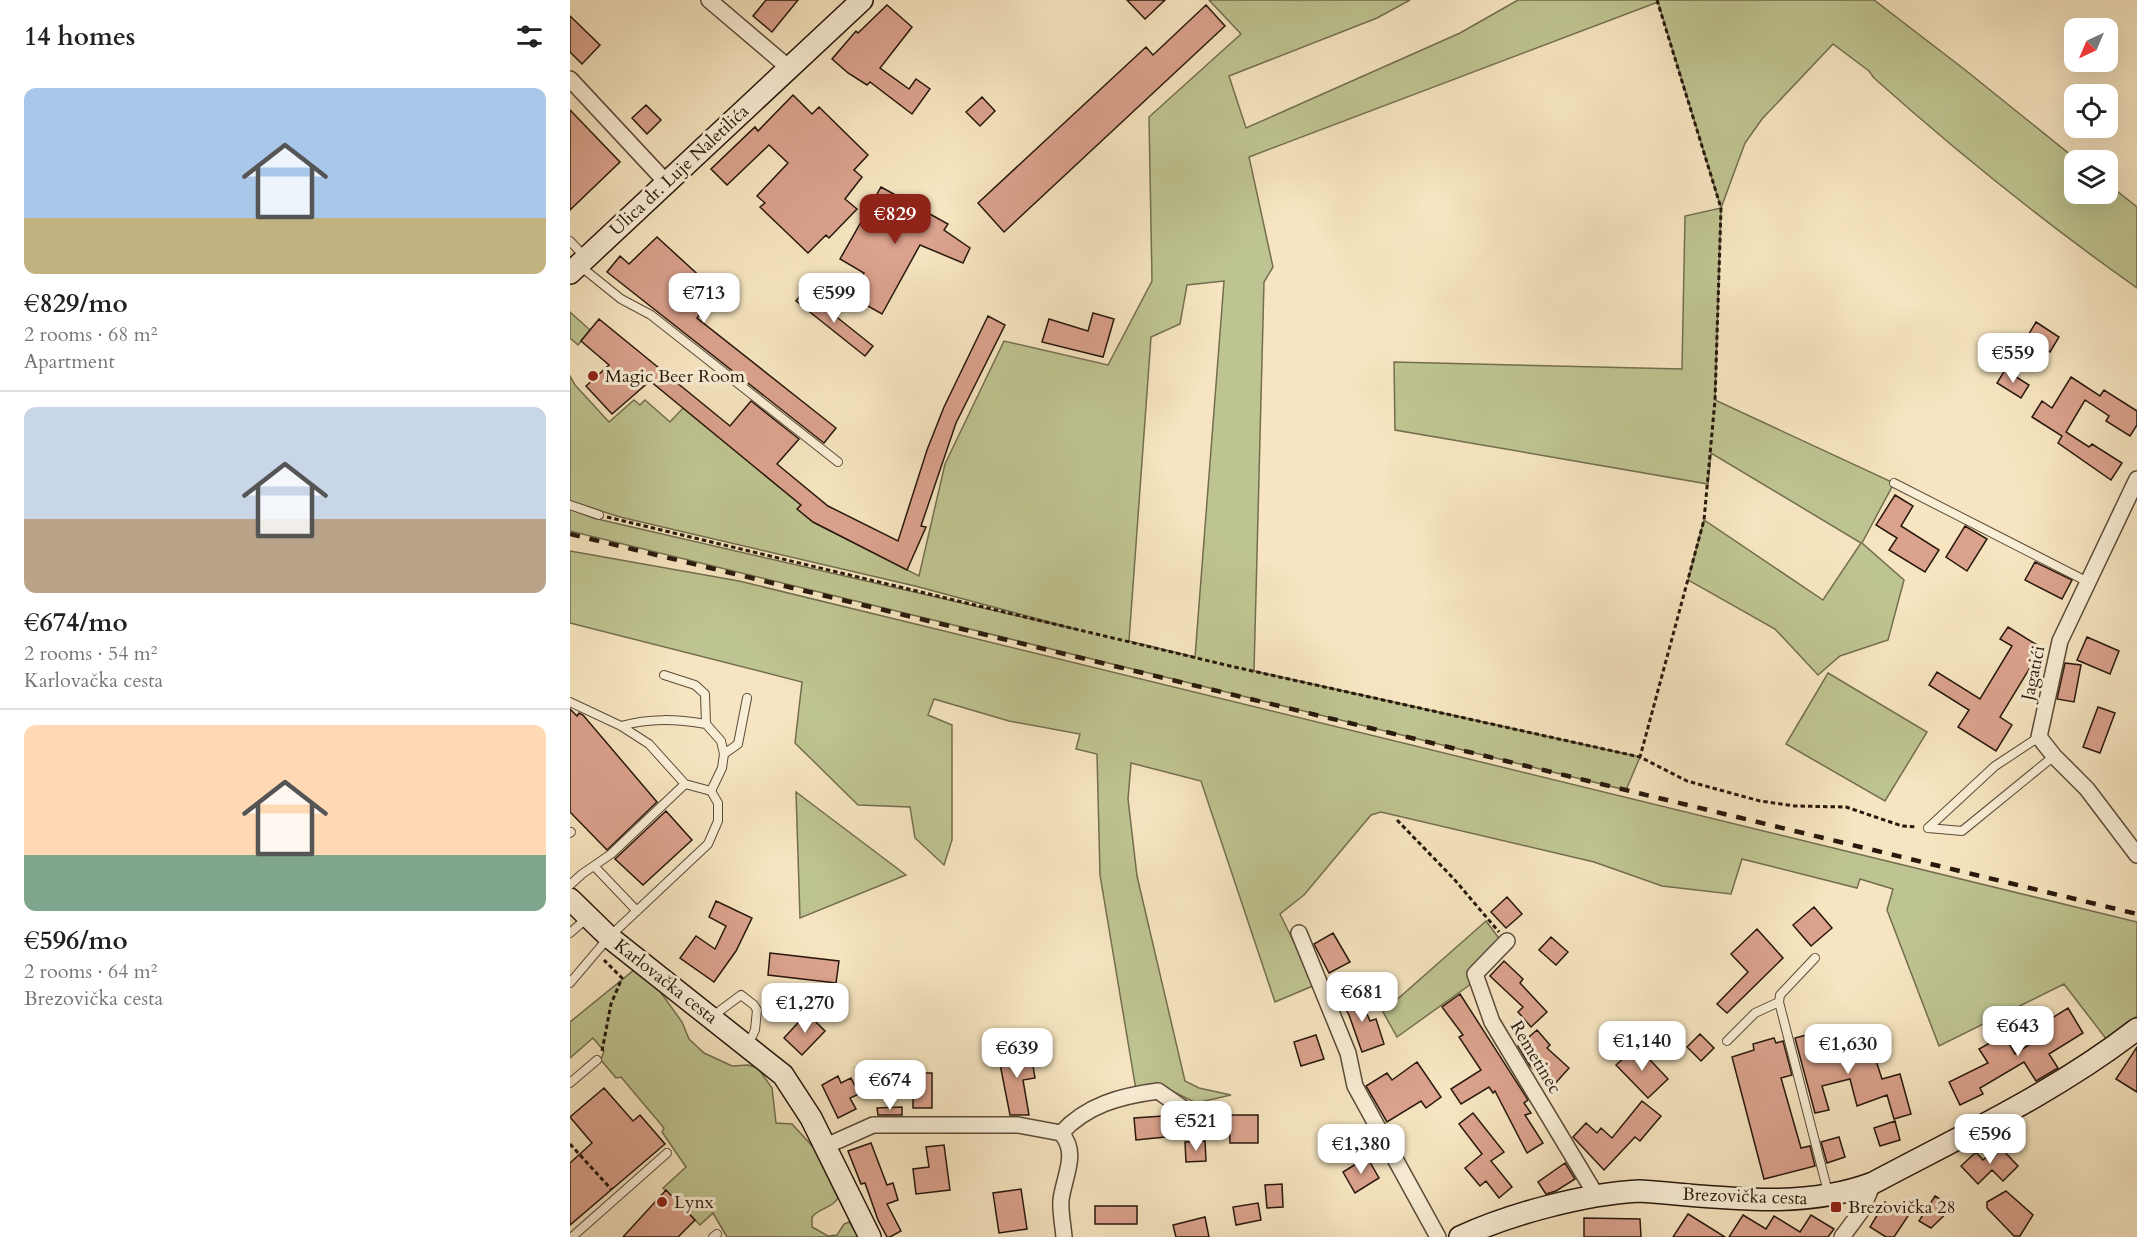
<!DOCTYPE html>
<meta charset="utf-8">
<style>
:root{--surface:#fff;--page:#f2f2f2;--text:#222;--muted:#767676;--line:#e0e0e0;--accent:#8f2418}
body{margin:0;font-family:Cardo,serif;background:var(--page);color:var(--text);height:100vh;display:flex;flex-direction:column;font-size:22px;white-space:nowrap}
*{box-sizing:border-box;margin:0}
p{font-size:20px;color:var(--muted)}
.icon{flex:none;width:33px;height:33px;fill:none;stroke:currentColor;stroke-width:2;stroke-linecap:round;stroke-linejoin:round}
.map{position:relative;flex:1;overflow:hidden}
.sheet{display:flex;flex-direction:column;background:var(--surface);width:570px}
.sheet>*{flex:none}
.needle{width:39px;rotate:224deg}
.controls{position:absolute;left:1494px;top:18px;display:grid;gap:12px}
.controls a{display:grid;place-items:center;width:54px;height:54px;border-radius:12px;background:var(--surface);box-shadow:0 6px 24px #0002;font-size:30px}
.price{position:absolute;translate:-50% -51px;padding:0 14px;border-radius:12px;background:#fff;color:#222;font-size:20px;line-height:39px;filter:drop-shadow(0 2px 3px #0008)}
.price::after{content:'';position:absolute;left:50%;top:36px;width:18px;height:14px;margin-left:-9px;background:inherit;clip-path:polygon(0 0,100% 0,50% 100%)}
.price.active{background:var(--accent);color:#fff}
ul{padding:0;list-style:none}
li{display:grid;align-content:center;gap:12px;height:318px;padding:0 24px}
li+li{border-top:2px solid var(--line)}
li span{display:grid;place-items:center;height:186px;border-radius:12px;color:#555}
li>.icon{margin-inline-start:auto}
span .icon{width:108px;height:108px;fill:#fffc;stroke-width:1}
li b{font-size:26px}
h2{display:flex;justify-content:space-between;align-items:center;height:72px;padding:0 24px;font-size:26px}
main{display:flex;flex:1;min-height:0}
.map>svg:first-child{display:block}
.green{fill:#bec491;stroke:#736e4e;stroke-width:1.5;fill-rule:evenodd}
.building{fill:#dba28d;stroke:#28180c;stroke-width:1.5}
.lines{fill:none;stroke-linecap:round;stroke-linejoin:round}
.lane-casing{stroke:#5c4b39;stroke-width:10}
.street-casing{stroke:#5c4b39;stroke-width:18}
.secondary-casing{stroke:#28180c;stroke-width:24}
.path{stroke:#28180c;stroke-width:3;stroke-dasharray:4.5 3;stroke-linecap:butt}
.lane{stroke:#f9eed6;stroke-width:8}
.street{stroke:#f9eed6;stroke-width:15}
.secondary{stroke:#f9eed6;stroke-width:21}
.rail{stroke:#28180c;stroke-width:4.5;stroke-dasharray:10 10;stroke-linecap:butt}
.poi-dot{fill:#8f2418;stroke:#f9eed6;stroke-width:2}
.labels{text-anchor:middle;stroke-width:6;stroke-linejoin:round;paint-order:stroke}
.street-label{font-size:18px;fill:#28180c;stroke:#f9eed6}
.poi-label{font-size:18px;fill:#28180c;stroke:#f9eed6;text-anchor:start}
</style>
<main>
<section class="sheet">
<h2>14 homes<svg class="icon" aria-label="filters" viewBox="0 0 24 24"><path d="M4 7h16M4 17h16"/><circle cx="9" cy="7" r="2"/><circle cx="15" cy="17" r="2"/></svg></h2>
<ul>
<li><span style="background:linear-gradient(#a9c7e8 70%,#c2b280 0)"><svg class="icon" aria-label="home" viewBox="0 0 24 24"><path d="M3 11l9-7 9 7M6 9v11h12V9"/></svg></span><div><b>€829/mo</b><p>2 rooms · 68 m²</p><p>Apartment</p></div></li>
<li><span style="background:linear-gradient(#c9d6e8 60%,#b9a48a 0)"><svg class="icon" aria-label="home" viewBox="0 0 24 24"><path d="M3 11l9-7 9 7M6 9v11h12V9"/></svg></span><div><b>€674/mo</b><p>2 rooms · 54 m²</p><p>Karlovačka cesta</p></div></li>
<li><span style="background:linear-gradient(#ffd9b3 70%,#7fa58c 0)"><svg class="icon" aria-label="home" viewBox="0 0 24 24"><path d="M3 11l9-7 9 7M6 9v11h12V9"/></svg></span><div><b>€596/mo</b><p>2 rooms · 64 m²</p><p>Brezovička cesta</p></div></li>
</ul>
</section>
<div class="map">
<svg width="1567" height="1237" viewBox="0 0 1567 1237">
<rect width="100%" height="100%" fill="#f6e5c0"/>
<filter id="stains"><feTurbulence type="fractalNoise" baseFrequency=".00333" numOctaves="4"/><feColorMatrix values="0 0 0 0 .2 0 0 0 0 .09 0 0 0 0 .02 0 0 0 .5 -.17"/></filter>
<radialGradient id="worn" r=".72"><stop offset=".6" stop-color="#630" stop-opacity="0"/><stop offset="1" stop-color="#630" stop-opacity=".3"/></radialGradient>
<path class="green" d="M 639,0 L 840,0 L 807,18 L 659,76 L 676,128 L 890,33 L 948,0 L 1304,0 L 1394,69 L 1507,160 L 1504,160 L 1504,194 L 1538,194 L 1538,184 L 1567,207 L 1567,288 C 1475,223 1388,153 1304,78 L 1299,71 L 1263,44 L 1192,119 L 1175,143 L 1151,208 L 1145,400 L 1324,483 L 1292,543 L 1334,580 L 1318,640 L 1270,656 L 1248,675 L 1205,629 L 1118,580 L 1134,520 L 1253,600 L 1291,543 L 1141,453 L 1138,484 L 825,430 L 824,362 L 1112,369 L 1115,216 L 1151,208 L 1088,2 L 679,157 L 703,267 L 694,282 L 684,671 L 1070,757 L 1056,790 L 0,531 L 0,509 L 23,518 L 509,630 L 345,586 L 50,517 L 0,501 L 0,376 L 5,385 L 39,422 L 64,400 L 70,405 L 75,400 L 100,422 L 113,408 L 231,505 L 228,509 L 243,522 L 349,576 L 375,464 L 434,341 L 538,365 L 582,281 L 579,117 L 671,34 ZM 654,281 L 625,657 L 559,641 L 581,337 L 610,324 L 617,285 Z
M 0,312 L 20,330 L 8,345 L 0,338 Z
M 0,551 L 169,581 L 1567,922 L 1567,1016 L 1537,1040 L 1494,984 L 1369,1046 L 1317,910 L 1323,889 L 1290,879 L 1287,888 L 1172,859 L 1161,894 L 1092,886 L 1024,862 L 811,812 L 801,815 L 734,895 L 710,914 L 745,985 L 705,1002 L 631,781 L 561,763 L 558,799 L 567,876 L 615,1081 L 629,1088 L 661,1095 L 626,1103 L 588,1084 L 566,1090 L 530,875 L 527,754 L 506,749 L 510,734 L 439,721 L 364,699 L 358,715 L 382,725 L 382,840 L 374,865 L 345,838 L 340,807 L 288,805 L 225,743 L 232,682 L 0,623 Z
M 1258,673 L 1357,732 L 1315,801 L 1216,744 Z
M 226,792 L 336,875 L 230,918 Z
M 916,921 L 931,941 L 900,972 L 901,984 L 827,1037 L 813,1012 Z
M 64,970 L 89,990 L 112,1022 L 119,1039 L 134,1053 L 162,1066 L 178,1065 L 188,1068 L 202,1088 L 206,1123 L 222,1124 L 244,1148 L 268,1198 C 263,1208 249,1208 242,1217 L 242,1227 L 258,1236 L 267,1235 L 274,1224 L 279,1222 L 290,1237 L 157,1237 L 143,1213 L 130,1225 L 93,1188 L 116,1167 L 92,1132 L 94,1128 L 51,1077 L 46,1078 L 31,1060 L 34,1051 L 23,1038 L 0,1058 L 0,1022 Z"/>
<path class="building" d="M 196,0 L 228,0 L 202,32 L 183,16 Z
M 557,0 L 595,0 L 575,19 Z
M 317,5 L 342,27 L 310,68 L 339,89 L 346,79 L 360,89 L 342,114 L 300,82 L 297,85 L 278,73 L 262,59 L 286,31 L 288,33 Z
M 636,5 L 655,26 L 434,232 L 408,203 L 576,47 L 583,55 Z
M 0,16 L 30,45 L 12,64 L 0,52 Z
M 223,95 L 242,114 L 249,107 L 298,155 L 284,170 L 292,177 L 275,199 L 287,209 L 259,238 L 256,235 L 238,253 L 190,207 L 195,203 L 187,196 L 218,163 L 199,145 L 157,185 L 141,169 L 185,127 L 188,131 Z
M 412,97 L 425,111 L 410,126 L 396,112 Z
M 76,105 L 91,120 L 77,134 L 62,118 Z
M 0,110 L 50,162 L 0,210 Z
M 311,187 L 378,224 L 374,230 L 400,248 L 393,263 L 350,245 L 312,314 L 289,301 L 299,285 L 290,280 L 294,273 L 270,259 Z
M 87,237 L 147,292 L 127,318 L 266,428 L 254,443 L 37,272 L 50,256 L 59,264 Z
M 234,291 L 303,346 L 295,356 L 226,301 Z
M 523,313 L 544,319 L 533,357 L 472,342 L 479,319 L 518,331 Z
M 418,316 L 435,325 L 386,423 L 351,526 L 356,527 L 337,570 L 243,522 L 227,509 L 231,505 L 80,381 L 42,414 L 16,386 L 39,365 L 11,341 L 29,319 L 160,426 L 181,401 L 229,439 L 207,464 L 258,506 L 328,541 L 357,450 L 374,407 Z
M 1466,322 L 1489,337 L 1480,352 L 1457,337 Z
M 1435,370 L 1459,385 L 1451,398 L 1427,383 Z
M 1501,377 L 1530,396 L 1534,390 L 1567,411 L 1567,425 L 1560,436 L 1536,421 L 1539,416 L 1515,400 L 1496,432 L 1519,447 L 1522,444 L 1552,463 L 1541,480 L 1488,443 L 1492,436 L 1462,417 L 1472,401 L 1482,408 Z
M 1325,495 L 1343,506 L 1331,526 L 1369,550 L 1355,572 L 1319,550 L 1327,538 L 1306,525 Z
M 1395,526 L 1417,539 L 1397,571 L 1376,557 Z
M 1465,562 L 1502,580 L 1492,599 L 1455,580 Z
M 1438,627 L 1472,648 L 1430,717 L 1442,725 L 1426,751 L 1388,727 L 1399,710 L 1359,685 L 1367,672 L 1410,699 L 1442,646 L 1430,639 Z
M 1517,637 L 1549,651 L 1540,674 L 1507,660 Z
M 1495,663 L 1511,665 L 1504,702 L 1487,699 Z
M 1528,707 L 1545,713 L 1530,753 L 1513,747 Z
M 0,709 L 7,716 L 9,713 L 13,715 L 87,802 L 37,850 L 0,812 Z
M 96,811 L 122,840 L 73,885 L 45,859 Z
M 937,897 L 952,914 L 936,928 L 921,912 Z
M 146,901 L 182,918 L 166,951 L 144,982 L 110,958 L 126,936 L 145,949 L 156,926 L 139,917 Z
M 1244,907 L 1262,928 L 1241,946 L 1223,925 Z
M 1187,929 L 1213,958 L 1157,1013 L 1147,1004 L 1178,972 L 1161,954 Z
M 763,933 L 780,962 L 759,973 L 744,944 Z
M 981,937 L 998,952 L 986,965 L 969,950 Z
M 200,953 L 269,961 L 266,983 L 198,975 Z
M 934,961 L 953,979 L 950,983 L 977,1012 L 961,1027 L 948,1012 L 953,1007 L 920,976 Z
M 787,991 L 800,1021 L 806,1019 L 814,1044 L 792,1052 L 779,1015 L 770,999 Z
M 890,994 L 958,1100 L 954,1103 L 961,1113 L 955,1115 L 973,1143 L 957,1153 L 925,1091 L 923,1093 L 919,1087 L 891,1104 L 881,1089 L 911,1070 L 889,1037 L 893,1035 L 872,1007 Z
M 1498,1008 L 1513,1033 L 1479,1054 L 1488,1068 L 1466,1081 L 1454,1062 L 1410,1088 L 1413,1094 L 1390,1105 L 1379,1082 L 1418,1063 L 1409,1049 L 1434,1035 L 1445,1054 L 1479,1032 L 1474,1023 Z
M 237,1013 L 255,1031 L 232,1055 L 214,1038 Z
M 967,1030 L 980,1045 L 977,1048 L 999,1068 L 983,1086 L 960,1066 L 948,1046 Z
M 1251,1031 L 1255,1045 L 1265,1042 L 1270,1058 L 1301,1045 L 1312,1079 L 1330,1074 L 1341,1114 L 1324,1119 L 1317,1095 L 1287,1106 L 1280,1079 L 1252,1086 L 1259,1110 L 1245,1113 L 1225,1038 Z
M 1130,1034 L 1144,1048 L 1131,1061 L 1117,1047 Z
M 746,1035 L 754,1059 L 731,1066 L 724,1042 Z
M 1204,1038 L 1206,1043 L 1213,1041 L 1222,1075 L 1211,1078 L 1231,1148 L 1240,1146 L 1245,1166 L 1194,1179 L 1162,1057 L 1184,1050 L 1183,1044 Z
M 1067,1046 L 1098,1079 L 1078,1098 L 1046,1065 Z
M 1567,1047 L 1567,1092 L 1546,1079 Z
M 460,1048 L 465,1078 L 453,1080 L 459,1115 L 440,1115 L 428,1054 Z
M 847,1062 L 871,1097 L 856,1108 L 851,1101 L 817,1122 L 796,1086 L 817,1073 L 822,1080 Z
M 343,1073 L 362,1073 L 362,1108 L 343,1108 Z
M 268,1076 L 271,1083 L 281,1078 L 289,1094 L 280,1098 L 286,1109 L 268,1118 L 252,1085 Z
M 34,1088 L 63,1121 L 70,1115 L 95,1144 L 0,1225 L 0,1163 L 22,1143 L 0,1117 Z
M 1072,1101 L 1091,1116 L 1070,1141 L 1065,1137 L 1034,1170 L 1003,1137 L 1016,1123 L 1027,1133 L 1031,1128 L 1042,1138 Z
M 332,1107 L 332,1115 L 308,1115 L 307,1108 Z
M 903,1113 L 934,1152 L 921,1161 L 942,1187 L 929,1198 L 916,1181 L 910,1186 L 895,1168 L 912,1154 L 889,1124 Z
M 659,1115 L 688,1115 L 688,1143 L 660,1143 Z
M 593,1116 L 595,1137 L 566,1140 L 564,1118 Z
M 1325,1121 L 1330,1140 L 1310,1146 L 1304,1128 Z
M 1269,1137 L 1275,1157 L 1257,1163 L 1251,1142 Z
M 635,1141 L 636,1161 L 616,1162 L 615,1142 Z
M 301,1143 L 317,1185 L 323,1183 L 328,1200 L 317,1204 L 331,1231 L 320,1237 L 317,1237 L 308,1220 L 295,1183 L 291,1184 L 278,1151 Z
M 374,1145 L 380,1190 L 346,1194 L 343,1169 L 359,1167 L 356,1147 Z
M 1429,1146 L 1448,1166 L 1433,1181 L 1422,1170 L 1408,1184 L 1391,1166 L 1406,1152 L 1413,1160 Z
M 797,1157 L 809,1178 L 785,1193 L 773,1172 Z
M 995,1163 L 1005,1179 L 986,1191 L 976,1194 L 968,1182 Z
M 712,1184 L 713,1207 L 697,1208 L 695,1185 Z
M 451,1189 L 457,1229 L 429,1233 L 423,1193 Z
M 96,1190 L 125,1220 L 108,1237 L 53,1237 Z
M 1436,1191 L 1463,1215 L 1450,1236 L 1444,1236 L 1417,1208 L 1417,1202 Z
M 1365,1196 L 1383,1207 L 1361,1228 L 1349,1221 Z
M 1315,1202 L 1338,1216 L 1324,1237 L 1316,1237 L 1300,1227 Z
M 688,1203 L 691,1220 L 666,1225 L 663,1207 Z
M 525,1206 L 567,1206 L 567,1224 L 525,1224 Z
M 1118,1214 L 1155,1237 L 1103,1237 Z
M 1173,1215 L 1196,1229 L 1204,1216 L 1230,1232 L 1241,1215 L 1264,1229 L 1258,1237 L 1159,1237 Z
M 635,1217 L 639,1237 L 606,1237 L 603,1225 Z
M 1014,1218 L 1070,1219 L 1071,1237 L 1014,1237 Z"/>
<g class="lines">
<g class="lane-casing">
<path id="lane" d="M 0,241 L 15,257
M 10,266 L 51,299 L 81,315 L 268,462
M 1324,483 L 1518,582
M 0,505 L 29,515
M 94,675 L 125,685 L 135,694 L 136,724 L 151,741 L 154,754 L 152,768 L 141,791
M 0,702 L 51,726 L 79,744 L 115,784
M 51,726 C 80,718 106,719 136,724
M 154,754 L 168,744 L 177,698
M 1358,828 L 1392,831 L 1484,756
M 1358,828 L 1425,766 L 1469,737
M 0,833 L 1,832
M 24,866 L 67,911
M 0,885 L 12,874 L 41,854 L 115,784 L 141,791 L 148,803 L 148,821 L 138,844 L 39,937 L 0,983
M 0,933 L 17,918
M 1245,958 L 1210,995 L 1209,1002 L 1258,1192
M 143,1016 L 171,995 L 184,1005 L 187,1010 L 185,1030 L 178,1045
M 1157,1041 L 1185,1013 L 1209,1002
M 0,1083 L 27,1060
M 2,1237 L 97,1153
M 143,1237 L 147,1234"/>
</g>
<g class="street-casing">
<path id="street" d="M 139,0 L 219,68
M 0,79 L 96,182
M 1567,479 L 1490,641 L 1469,737 L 1484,756 L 1517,789 L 1567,855
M 729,933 L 778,1053 L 785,1086 L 868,1237
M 937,941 L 905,974 L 922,1022 L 1026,1195
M 491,1133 C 509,1153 494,1176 491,1200 C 490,1211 493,1225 494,1237
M 256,1146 L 303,1125 L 448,1125 L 491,1133 C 517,1105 550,1096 588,1091 L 637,1125
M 1272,1237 L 1292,1210 L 1303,1183"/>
</g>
<g class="secondary-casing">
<path id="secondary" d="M 0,273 L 292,0
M 0,899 L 39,937 L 213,1075 L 241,1118 L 300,1237
M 890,1237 C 940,1214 1014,1194 1069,1191 C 1146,1196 1229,1211 1303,1183 C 1393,1135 1486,1092 1567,1029"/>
</g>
<path class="path" d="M 1087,0 L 1151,208 L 1145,400 L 1134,520 L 1070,757 L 1117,781 L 1190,801 L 1225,806 L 1276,807 L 1332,826 L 1347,827
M 37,517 L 660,666 L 1070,757
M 827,820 L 884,879 L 929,932
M 32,1051 L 41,1004 L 52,978 L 34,960
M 0,1144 L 41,1189"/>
<use href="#lane" class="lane"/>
<use href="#street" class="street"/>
<use href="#secondary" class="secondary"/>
<path class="rail" d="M 0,534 L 1567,914"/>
</g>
<g class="poi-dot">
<circle cx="23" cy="376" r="6"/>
<circle cx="92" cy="1202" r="6"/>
<rect x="1260" y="1201" width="12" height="12" rx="3"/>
</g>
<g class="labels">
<g class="street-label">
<text transform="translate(109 170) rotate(-43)" y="6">Ulica dr. Luje Naletilića</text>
<text transform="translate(1463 673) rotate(-78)" y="6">Jagatići</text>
<text transform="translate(96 981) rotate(38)" y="6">Karlovačka cesta</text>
<text transform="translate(966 1057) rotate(59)" y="6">Remetinec</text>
<text transform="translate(1175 1196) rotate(2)" y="6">Brezovička cesta</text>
</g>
<g class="poi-label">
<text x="35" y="382">Magic Beer Room</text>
<text x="104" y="1208">Lynx</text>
<text x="1278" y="1213">Brezovička 28</text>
</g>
</g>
<rect width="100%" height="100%" filter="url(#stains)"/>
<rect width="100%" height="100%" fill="url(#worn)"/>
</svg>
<div class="controls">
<a><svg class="needle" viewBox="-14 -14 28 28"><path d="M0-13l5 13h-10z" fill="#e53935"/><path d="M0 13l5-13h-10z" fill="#767676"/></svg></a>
<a><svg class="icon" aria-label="locate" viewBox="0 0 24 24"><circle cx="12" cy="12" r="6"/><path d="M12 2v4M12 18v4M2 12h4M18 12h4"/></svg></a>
<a><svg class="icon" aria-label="layers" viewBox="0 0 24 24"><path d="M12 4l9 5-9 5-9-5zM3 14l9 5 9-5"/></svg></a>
</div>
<b class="price active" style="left:325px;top:245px">€829</b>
<b class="price" style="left:134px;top:324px">€713</b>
<b class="price" style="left:264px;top:324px">€599</b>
<b class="price" style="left:1443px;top:384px">€559</b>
<b class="price" style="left:792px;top:1023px">€681</b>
<b class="price" style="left:235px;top:1034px">€1,270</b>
<b class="price" style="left:1448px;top:1057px">€643</b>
<b class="price" style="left:1072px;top:1072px">€1,140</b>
<b class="price" style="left:1278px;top:1075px">€1,630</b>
<b class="price" style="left:447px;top:1079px">€639</b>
<b class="price" style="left:320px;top:1111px">€674</b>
<b class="price" style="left:626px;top:1152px">€521</b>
<b class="price" style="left:1420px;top:1165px">€596</b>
<b class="price" style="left:791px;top:1175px">€1,380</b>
</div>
</main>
